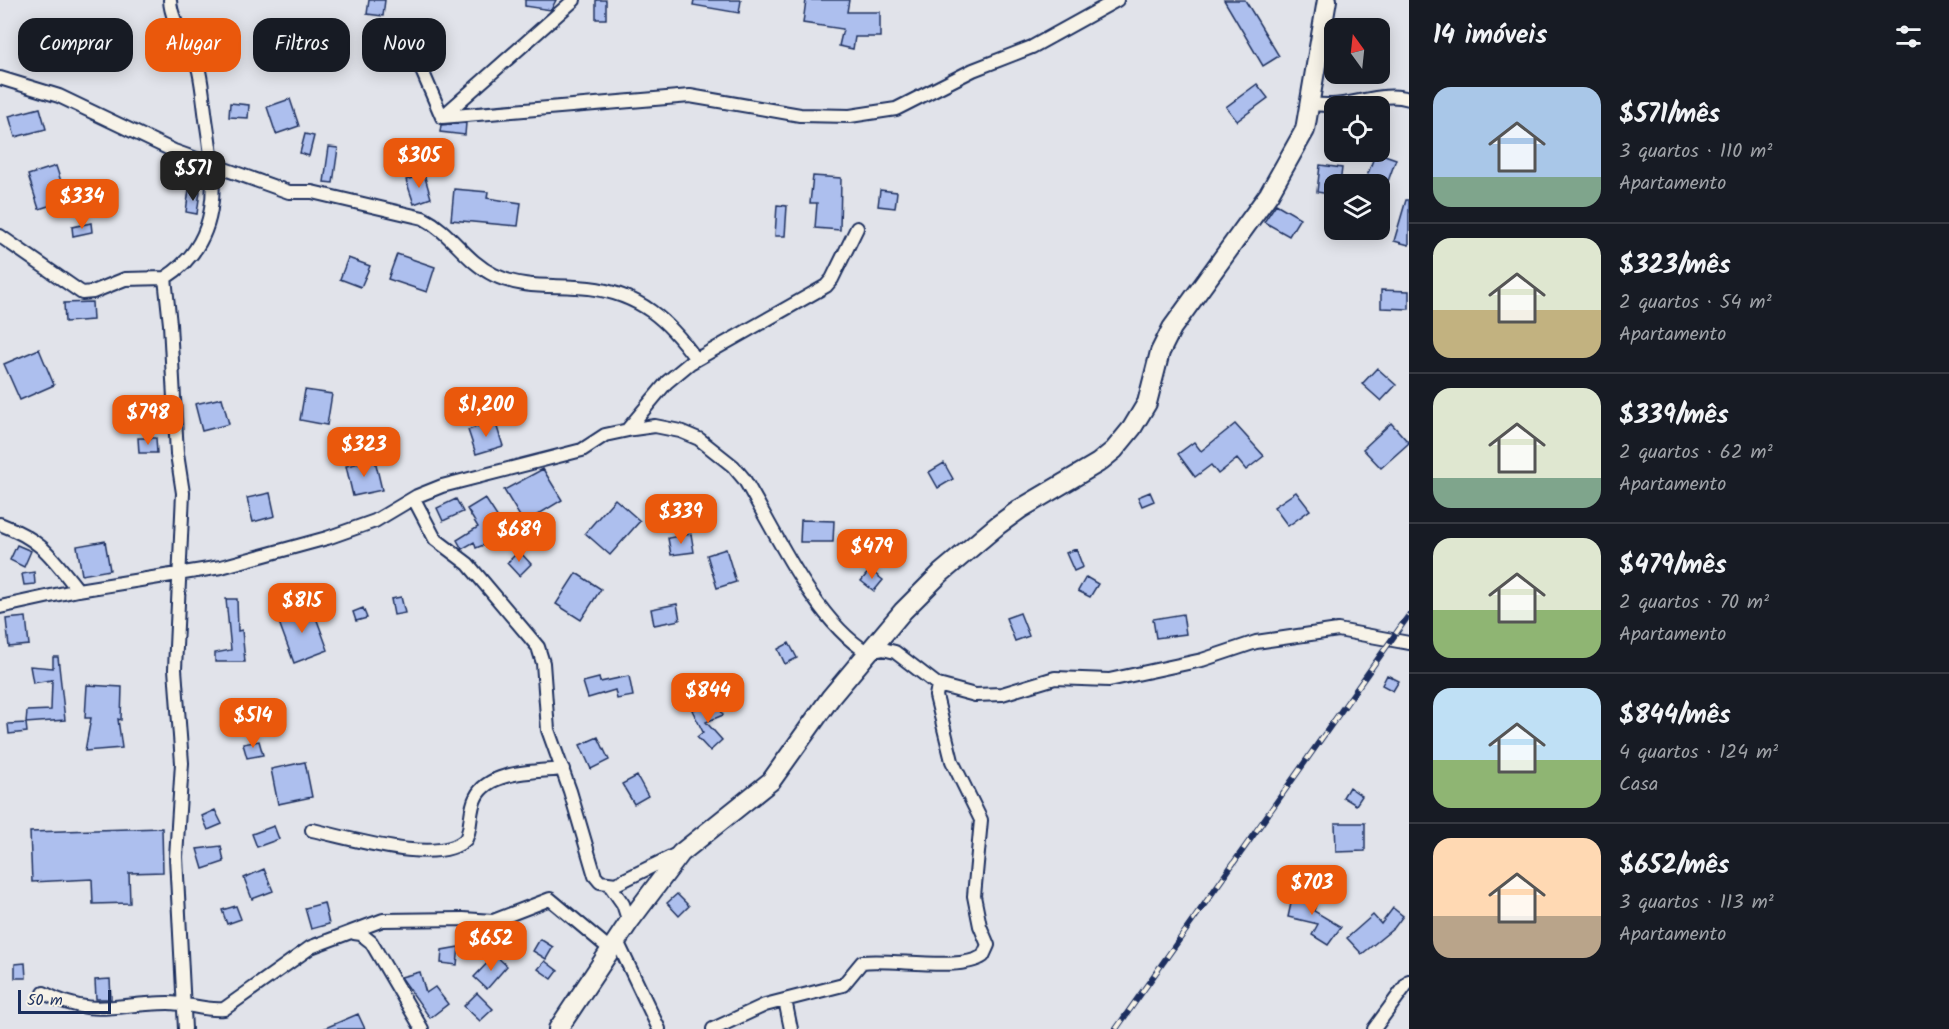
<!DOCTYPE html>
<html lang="pt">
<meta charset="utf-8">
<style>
:root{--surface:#171b24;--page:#242831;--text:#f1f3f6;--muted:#9ea1a6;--line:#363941;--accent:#ea580c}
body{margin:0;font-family:Kalam,sans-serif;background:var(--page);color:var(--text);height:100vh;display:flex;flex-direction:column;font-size:22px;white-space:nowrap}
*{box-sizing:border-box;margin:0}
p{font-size:20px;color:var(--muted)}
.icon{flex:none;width:33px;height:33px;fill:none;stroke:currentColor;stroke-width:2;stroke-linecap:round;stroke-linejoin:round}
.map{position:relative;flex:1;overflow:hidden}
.details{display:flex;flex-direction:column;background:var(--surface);width:540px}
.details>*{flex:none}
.hud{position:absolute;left:18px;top:18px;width:570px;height:54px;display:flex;gap:12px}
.needle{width:39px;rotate:345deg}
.fabs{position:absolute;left:1324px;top:18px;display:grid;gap:12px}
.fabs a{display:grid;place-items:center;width:66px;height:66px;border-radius:12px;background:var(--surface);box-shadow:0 3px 15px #0003;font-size:30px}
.scale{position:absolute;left:18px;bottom:15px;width:93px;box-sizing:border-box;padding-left:6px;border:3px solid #1b2f5e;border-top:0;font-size:16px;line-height:21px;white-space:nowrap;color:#1b2f5e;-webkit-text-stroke:4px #f7f3e8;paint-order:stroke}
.price{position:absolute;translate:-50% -51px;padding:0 14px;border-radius:12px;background:var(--accent);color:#fff;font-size:20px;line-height:39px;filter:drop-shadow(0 2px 3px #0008)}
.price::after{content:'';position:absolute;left:50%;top:36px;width:18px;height:14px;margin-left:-9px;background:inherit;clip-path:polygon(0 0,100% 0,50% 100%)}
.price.selected{background:#222;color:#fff}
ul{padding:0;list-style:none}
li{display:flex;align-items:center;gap:18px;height:150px;padding:0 24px}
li+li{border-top:2px solid var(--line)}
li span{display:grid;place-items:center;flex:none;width:168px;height:120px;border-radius:18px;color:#555}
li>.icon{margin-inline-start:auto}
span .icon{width:72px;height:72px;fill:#fffc;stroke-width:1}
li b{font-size:26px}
h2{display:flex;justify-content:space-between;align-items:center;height:72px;padding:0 24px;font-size:26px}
.pill{padding:0 21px;border-radius:18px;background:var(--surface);box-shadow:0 3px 15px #0003;font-size:21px;line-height:54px}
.pill.selected{background:var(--accent);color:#fff}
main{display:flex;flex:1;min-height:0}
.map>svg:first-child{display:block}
.building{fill:#adbfee;stroke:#1b2f5e;stroke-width:1.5}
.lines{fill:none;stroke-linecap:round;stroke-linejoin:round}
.street-casing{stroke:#1b2f5e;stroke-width:16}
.secondary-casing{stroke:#1b2f5e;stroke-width:22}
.street{stroke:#f7f3e8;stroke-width:12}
.secondary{stroke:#f7f3e8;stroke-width:18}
.rail-casing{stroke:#1b2f5e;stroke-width:6}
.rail{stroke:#f7f3e8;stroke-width:4;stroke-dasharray:11;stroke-linecap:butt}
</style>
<main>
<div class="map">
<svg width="1409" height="1029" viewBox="0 0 1409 1029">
<rect width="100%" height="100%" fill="#e1e3ea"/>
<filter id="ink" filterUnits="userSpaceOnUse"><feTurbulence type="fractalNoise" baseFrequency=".0167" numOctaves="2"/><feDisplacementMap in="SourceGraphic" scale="12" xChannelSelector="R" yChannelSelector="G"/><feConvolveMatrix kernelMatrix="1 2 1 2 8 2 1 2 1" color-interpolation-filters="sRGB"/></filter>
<g filter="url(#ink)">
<path class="building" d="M 369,0 L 385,0 L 383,16 L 367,14 Z
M 525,0 L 556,0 L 551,10 L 525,6 Z
M 596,0 L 606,0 L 606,19 L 596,19 Z
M 694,0 L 741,0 L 739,13 L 693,5 Z
M 806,0 L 849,0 L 847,12 L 880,12 L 880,37 L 855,37 L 853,49 L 839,46 L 843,29 L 803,23 Z
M 1224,0 L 1245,0 L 1279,56 L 1263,66 Z
M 1257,84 L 1268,98 L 1237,121 L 1226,107 Z
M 290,99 L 299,126 L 276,134 L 267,107 Z
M 230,103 L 249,105 L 248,118 L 229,117 Z
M 40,108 L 46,129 L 15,137 L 9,116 Z
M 466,123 L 465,135 L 440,132 L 441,125 Z
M 305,134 L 314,136 L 309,156 L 300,153 Z
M 329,147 L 338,148 L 333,183 L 324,182 Z
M 1376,152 L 1396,159 L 1387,184 L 1364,184 Z
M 1320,165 L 1342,168 L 1340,184 L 1335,184 L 1335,195 L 1317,192 Z
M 56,166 L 67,200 L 39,209 L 28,175 Z
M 424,174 L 431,198 L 414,204 L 406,180 Z
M 813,176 L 841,178 L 840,230 L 815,228 L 817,203 L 810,203 Z
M 189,189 L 200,191 L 197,214 L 186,212 Z
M 454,189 L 488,192 L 487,198 L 521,203 L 518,226 L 451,220 Z
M 880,190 L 897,192 L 895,208 L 878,206 Z
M 1406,200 L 1409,200 L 1409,245 L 1394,241 Z
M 1276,204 L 1300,218 L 1289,236 L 1264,222 Z
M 777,205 L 787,206 L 785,236 L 775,236 Z
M 91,223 L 92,232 L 73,236 L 72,227 Z
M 397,254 L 435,267 L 427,292 L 388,279 Z
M 348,258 L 370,266 L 361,287 L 340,279 Z
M 1381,290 L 1409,291 L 1409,309 L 1381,308 Z
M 92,302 L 93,320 L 65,322 L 64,303 Z
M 39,349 L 54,385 L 20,400 L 4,364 Z
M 1377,368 L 1396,385 L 1381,401 L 1362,384 Z
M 305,390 L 332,394 L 327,425 L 300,420 Z
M 222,398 L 229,424 L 202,431 L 195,404 Z
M 495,421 L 503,446 L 476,454 L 468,430 Z
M 1391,423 L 1409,443 L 1381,468 L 1363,449 Z
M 1235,424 L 1264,456 L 1246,470 L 1237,459 L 1218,474 L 1211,465 L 1195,477 L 1178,454 L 1194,442 L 1201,451 Z
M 138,438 L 156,438 L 157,453 L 139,453 Z
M 375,460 L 382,490 L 353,496 L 346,466 Z
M 944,463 L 953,479 L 938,488 L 929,472 Z
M 543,469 L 562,500 L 524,523 L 504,490 Z
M 1150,492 L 1154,501 L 1142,506 L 1138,497 Z
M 1296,492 L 1310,510 L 1288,526 L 1274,507 Z
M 270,493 L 275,516 L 253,522 L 247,498 Z
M 485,498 L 500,521 L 495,525 L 501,538 L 476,548 L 474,542 L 462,549 L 457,540 L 478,527 L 467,509 Z
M 456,499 L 463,512 L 443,521 L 437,508 Z
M 615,499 L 640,521 L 610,555 L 585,533 Z
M 801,520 L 834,521 L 833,542 L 800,542 Z
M 691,534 L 694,552 L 671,555 L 668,538 Z
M 105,541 L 110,570 L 82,575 L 77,546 Z
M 17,545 L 31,551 L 24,567 L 10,560 Z
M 726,549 L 736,582 L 717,588 L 707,555 Z
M 1076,549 L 1083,567 L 1074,571 L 1066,553 Z
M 519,551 L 531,564 L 519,576 L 507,563 Z
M 870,570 L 883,580 L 874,591 L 861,581 Z
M 34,572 L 35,584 L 24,585 L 22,574 Z
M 576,573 L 601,589 L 581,620 L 556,604 Z
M 1086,577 L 1098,584 L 1090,597 L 1078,591 Z
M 401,597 L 405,613 L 394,615 L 391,599 Z
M 226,599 L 237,599 L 238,631 L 242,630 L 245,662 L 215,662 L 215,653 L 231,650 Z
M 311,604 L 328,650 L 294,663 L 277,617 Z
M 677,604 L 680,620 L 654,625 L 651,609 Z
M 363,608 L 367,618 L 356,621 L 353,612 Z
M 1020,613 L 1029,636 L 1015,641 L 1006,618 Z
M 1183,614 L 1186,634 L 1156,638 L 1153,619 Z
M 26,617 L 29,645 L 9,647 L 6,619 Z
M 789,643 L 797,658 L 785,664 L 778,649 Z
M 53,657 L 58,657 L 65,720 L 26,723 L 27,711 L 51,710 L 52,680 L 33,683 L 30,666 L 53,668 Z
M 1387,675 L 1399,681 L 1393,691 L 1382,685 Z
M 629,676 L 633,696 L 617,699 L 615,690 L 588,698 L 583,682 L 599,678 L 600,682 Z
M 87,685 L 122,687 L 121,720 L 118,719 L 122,748 L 85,751 L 91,718 L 85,718 Z
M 716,701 L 723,715 L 706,722 L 722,740 L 710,751 L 697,737 L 703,732 L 692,710 Z
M 26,723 L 27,732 L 9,734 L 8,724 Z
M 598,737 L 609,760 L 591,769 L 580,745 Z
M 259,741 L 263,755 L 247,758 L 243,744 Z
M 305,762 L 312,797 L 278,804 L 271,769 Z
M 637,776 L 648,796 L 634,804 L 622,784 Z
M 1349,787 L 1362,796 L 1356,805 L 1343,797 Z
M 215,810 L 222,824 L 208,830 L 202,816 Z
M 1335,823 L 1365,823 L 1365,851 L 1336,852 Z
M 274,826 L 279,839 L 257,847 L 252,834 Z
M 162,828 L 163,872 L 129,873 L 130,903 L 93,904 L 92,879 L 32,882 L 30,832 Z
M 221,846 L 224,862 L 203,869 L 197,849 Z
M 264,869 L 273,891 L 252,899 L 244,878 Z
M 1294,890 L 1318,895 L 1314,911 L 1341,927 L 1328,945 L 1312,935 L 1318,924 L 1288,917 Z
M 677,894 L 689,906 L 679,916 L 667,903 Z
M 324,903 L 329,924 L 311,929 L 305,908 Z
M 236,906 L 241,919 L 227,924 L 222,910 Z
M 1393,908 L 1403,916 L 1394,928 L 1362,954 L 1347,938 L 1373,915 L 1381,924 Z
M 540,939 L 553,947 L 546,959 L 533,951 Z
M 459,947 L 457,965 L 441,963 L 442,950 Z
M 495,955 L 507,966 L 487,989 L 474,977 Z
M 545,961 L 558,971 L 552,979 L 538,969 Z
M 25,963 L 26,978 L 15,978 L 15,964 Z
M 420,972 L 426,993 L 435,987 L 448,1004 L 430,1018 L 401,977 Z
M 110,979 L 111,999 L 96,999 L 95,980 Z
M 477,993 L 493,1009 L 480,1021 L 464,1006 Z
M 358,1014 L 365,1029 L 323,1029 Z"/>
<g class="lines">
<g class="street-casing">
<path id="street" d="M 170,0 C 171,25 193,47 199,71 C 203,89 204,108 207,126 C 216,184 222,242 165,278 L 170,324 L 177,454 L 183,493 L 175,669 L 182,763 L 176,857 L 185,1029
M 411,45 L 442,117 L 690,96 L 800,115 L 850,116 L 896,109 L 973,70 L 1032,47 L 1117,0
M 0,78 L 59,96 L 174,151 L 289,192 L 312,192 L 423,218 C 451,232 465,261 494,275 C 525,290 556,284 589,288 C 640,294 668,320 696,359
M 1310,103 C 1345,112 1379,89 1409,99
M 442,117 L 574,0
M 0,236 L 82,293 L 93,292 L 125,279 L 165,278
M 627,430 L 667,382 L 690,363 L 826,286 L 832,279 L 857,228
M 414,499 L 435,539 L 468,564 L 538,647 L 543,663 L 548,730 L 570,791 L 595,876 L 600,882 L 616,884 L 677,854
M 0,524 C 42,540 51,556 78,590
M 0,607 L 78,590 L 221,567 L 327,538 L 375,521 L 417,496 L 442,486 L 582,450 L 605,435 L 633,429 L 655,426 L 680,431 L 699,439 L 733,466 L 744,479 C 775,531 815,621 867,652 L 883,649 L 895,652 L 938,685 L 975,695 L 1002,694 L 1055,678 L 1109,680 L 1202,660 L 1256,642 L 1338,630 L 1409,643
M 312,830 C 347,837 439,867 466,839 C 472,826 469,810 476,797 C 489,770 537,772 563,769
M 609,884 L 623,904 L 629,922
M 354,933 L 361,934 L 371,942 L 422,1029
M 617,941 L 659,1029
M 44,993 C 94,1019 117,1003 168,1003 C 187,1003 205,1011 224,1009 L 311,947 L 383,920 L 463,919 L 493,921 L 550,899 L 611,950
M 785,1000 L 791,1029
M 713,1029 L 765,1005 L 843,985 L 862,962 C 892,958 960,972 983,956 L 988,945 L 980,926 L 974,896 L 981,820 L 952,761 L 936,696 L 938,685
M 1374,1029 L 1409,981"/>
</g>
<g class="secondary-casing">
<path id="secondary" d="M 558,1029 L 629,922 L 681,853 L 771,781 L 831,697 L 903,611 L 941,573 L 998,525 L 1020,509 L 1098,463 L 1114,450 L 1132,428 L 1147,403 L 1160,352 L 1172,328 L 1269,194 L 1305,130 L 1327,0"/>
</g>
<use href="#street" class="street"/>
<use href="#secondary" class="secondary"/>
<g class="rail-casing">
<path id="rail" d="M 1116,1029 L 1409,615"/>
</g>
<use href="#rail" class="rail"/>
</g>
</g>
</svg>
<div class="fabs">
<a><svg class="needle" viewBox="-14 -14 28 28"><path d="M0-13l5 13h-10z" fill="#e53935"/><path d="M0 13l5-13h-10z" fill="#9ea1a6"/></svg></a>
<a><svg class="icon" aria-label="locate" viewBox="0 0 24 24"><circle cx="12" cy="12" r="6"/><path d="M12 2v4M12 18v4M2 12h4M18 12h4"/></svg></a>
<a><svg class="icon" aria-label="layers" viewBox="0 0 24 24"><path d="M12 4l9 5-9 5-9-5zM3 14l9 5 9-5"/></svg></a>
</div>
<div class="scale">50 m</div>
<b class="price" style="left:419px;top:189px">$305</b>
<b class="price selected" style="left:193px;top:202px">$571</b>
<b class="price" style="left:82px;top:230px">$334</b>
<b class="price" style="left:486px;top:438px">$1,200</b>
<b class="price" style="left:148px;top:446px">$798</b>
<b class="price" style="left:364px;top:478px">$323</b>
<b class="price" style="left:681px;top:545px">$339</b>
<b class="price" style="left:519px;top:563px">$689</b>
<b class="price" style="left:872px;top:580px">$479</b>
<b class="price" style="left:302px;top:634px">$815</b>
<b class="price" style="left:708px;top:724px">$844</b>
<b class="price" style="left:253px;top:749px">$514</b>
<b class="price" style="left:1312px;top:916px">$703</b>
<b class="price" style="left:491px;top:972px">$652</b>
<div class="hud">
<a class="pill">Comprar</a>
<a class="pill selected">Alugar</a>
<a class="pill">Filtros</a>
<a class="pill">Novo</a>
</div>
</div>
<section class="details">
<h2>14 imóveis<svg class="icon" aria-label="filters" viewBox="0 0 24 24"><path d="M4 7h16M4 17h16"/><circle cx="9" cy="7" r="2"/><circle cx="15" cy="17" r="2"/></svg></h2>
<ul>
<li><span style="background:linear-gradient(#a9c7e8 75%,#7fa58c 0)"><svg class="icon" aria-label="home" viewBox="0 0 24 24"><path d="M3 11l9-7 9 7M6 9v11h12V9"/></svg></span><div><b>$571/mês</b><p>3 quartos · 110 m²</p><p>Apartamento</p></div></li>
<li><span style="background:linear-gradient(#dfe7d0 60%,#c2b280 0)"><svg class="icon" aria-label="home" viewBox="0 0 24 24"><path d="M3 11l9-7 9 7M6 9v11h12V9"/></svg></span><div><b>$323/mês</b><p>2 quartos · 54 m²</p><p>Apartamento</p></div></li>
<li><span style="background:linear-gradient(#dfe7d0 75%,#7fa58c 0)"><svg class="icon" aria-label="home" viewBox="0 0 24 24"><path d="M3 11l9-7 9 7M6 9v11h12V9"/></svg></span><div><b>$339/mês</b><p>2 quartos · 62 m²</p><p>Apartamento</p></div></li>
<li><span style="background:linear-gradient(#dfe7d0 60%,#8fb573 0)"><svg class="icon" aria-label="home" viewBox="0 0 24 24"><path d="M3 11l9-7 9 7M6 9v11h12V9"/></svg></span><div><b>$479/mês</b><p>2 quartos · 70 m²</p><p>Apartamento</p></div></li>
<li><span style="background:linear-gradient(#bfe0f5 60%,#8fb573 0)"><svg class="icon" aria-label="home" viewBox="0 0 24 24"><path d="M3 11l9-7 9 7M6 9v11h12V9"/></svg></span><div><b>$844/mês</b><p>4 quartos · 124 m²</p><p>Casa</p></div></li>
<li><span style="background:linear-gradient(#ffd9b3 65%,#b9a48a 0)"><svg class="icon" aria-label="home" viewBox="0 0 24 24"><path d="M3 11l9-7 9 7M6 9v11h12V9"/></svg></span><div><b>$652/mês</b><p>3 quartos · 113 m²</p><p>Apartamento</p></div></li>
</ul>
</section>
</main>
